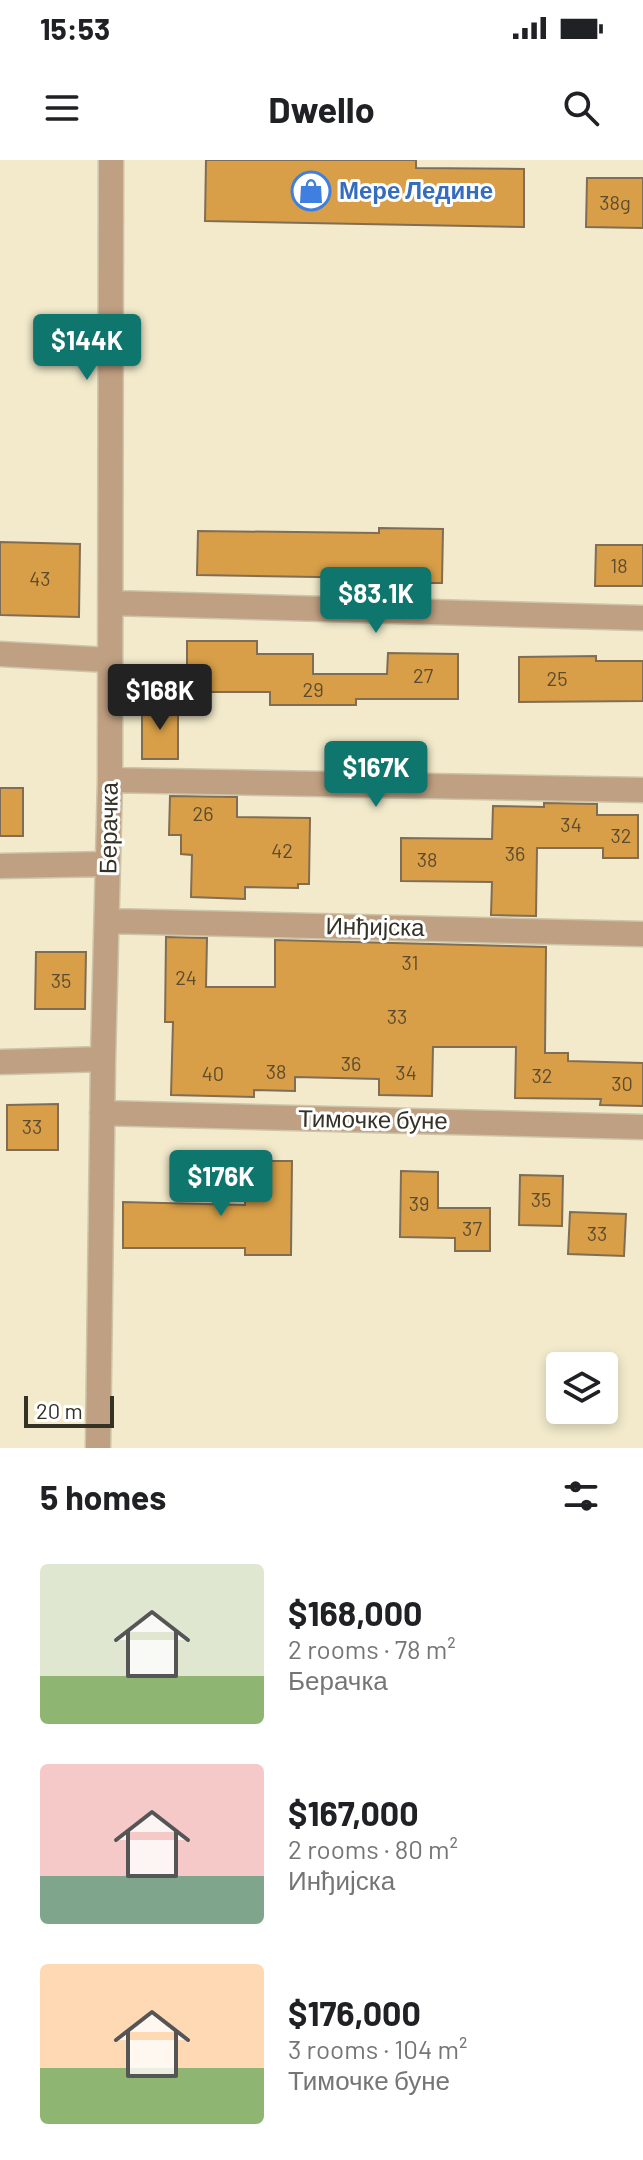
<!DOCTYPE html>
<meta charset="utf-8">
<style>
:root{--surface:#fff;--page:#f2f2f2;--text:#202124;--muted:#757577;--accent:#0f766e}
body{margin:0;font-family:Barlow,sans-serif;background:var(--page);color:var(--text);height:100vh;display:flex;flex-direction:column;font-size:30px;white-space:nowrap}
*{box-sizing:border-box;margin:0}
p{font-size:26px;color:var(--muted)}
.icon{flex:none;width:44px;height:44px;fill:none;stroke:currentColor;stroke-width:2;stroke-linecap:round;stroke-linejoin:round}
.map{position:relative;height:1288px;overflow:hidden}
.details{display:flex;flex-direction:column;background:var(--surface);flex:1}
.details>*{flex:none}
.tools{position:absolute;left:546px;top:1192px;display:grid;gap:16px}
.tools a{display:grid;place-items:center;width:72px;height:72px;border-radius:8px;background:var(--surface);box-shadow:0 4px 12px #0003;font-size:40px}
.scale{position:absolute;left:24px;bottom:20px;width:90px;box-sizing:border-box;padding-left:8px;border:4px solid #343125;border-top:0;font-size:22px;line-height:28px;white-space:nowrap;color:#343125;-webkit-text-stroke:6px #fff;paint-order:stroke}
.price{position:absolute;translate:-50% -68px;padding:0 18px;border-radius:8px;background:var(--accent);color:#fff;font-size:26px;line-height:52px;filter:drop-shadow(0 2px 4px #0008)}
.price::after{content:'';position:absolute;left:50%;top:48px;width:24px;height:18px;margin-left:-12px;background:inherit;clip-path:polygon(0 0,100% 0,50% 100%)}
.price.active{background:#222;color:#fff}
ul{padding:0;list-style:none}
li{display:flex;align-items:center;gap:24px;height:200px;padding:0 40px}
li span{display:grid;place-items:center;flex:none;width:224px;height:160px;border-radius:8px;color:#555}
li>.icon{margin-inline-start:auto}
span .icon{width:96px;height:96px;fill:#fffc;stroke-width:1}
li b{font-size:34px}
h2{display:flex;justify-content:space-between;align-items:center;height:96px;padding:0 40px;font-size:34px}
.status{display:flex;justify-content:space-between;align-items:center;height:56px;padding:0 40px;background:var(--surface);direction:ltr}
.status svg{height:22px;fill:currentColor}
header{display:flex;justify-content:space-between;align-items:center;height:104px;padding:0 40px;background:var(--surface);font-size:36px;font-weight:700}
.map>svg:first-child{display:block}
.building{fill:#d99f48;stroke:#7f6d55;stroke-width:2}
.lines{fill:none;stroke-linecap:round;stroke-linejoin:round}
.minor-casing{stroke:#ccc5aa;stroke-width:27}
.minor{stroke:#c0a082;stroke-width:24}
.labels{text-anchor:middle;stroke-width:6;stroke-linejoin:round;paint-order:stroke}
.number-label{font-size:20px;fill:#5d4c2e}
.shop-label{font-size:24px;font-weight:bold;fill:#366cbe;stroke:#fff;text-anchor:start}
.street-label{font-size:24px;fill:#343125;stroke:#fff}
</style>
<div class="status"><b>15:53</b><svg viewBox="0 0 49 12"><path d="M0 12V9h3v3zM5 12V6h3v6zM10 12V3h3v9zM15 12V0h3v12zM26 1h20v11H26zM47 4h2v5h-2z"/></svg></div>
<header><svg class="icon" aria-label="menu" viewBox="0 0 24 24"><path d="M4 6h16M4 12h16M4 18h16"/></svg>Dwello<svg class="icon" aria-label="search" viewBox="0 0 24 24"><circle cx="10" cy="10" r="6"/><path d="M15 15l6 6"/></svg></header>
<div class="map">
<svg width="643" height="1288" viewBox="0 0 643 1288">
<rect width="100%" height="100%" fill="#f2eacb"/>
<path class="building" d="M 206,0 L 416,0 L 416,8 L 524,9 L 524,67 L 205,61 Z
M 587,18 L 643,18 L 643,68 L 586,67 Z
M 379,368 L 443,369 L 442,423 L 379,423 L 379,418 L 197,415 L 198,371 L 379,373 Z
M 0,382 L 80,384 L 79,457 L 0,455 Z
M 596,385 L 643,385 L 643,426 L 595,426 Z
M 187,481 L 257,481 L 257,494 L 313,494 L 313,514 L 387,514 L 388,493 L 458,494 L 458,539 L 356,539 L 356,545 L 270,545 L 270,532 L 187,532 Z
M 596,496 L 596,501 L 643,501 L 643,541 L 519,542 L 519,497 Z
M 142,545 L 178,545 L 178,599 L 142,599 Z
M 0,628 L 23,628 L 23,676 L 0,676 Z
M 170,636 L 237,637 L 237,657 L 310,658 L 309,724 L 298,724 L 298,728 L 245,727 L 245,739 L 191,737 L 192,695 L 181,694 L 181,675 L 169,675 Z
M 544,643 L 597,644 L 597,655 L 638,655 L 638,698 L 603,698 L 603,688 L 537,688 L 536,756 L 491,755 L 492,722 L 401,721 L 401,678 L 492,679 L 493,646 L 544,647 Z
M 166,777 L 207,778 L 206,827 L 275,827 L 275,780 L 546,787 L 545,893 L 568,893 L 568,901 L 643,903 L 643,946 L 600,945 L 601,939 L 515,938 L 516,887 L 433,887 L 432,936 L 379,935 L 379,919 L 295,917 L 295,931 L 254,930 L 254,937 L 171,935 L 173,862 L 165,862 Z
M 36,792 L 86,792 L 85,849 L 35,849 Z
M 58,944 L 58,990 L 7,990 L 7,945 Z
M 246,1001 L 292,1001 L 291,1095 L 245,1095 L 245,1088 L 123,1088 L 123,1042 L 245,1045 Z
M 401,1011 L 438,1012 L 438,1048 L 490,1048 L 490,1091 L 455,1091 L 455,1078 L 400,1077 Z
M 520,1015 L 563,1016 L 562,1066 L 519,1065 Z
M 570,1052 L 626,1054 L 624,1096 L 568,1094 Z"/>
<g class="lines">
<g class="minor-casing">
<path id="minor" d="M 111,443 L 643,458
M 0,494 L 109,500
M 110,620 L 643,630
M 0,706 L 108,704
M 107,761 L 643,774
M 0,902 L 103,899
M 102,953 L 643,967
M 98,1288 L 103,899 L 110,620 L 111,0"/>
</g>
<use href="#minor" class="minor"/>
</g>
<defs>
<g id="shop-ring" transform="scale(2)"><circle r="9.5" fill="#fff" stroke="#3f7fe0" stroke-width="1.5"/><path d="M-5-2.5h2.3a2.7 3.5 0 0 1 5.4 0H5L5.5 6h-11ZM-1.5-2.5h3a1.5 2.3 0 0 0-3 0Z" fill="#3f7fe0"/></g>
</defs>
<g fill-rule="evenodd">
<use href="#shop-ring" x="311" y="31"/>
</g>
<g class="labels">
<g class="number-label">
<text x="615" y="50">38g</text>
<text x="619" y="413">18</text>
<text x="40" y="426">43</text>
<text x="423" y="523">27</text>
<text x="557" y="526">25</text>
<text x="313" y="537">29</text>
<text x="203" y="661">26</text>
<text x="571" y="672">34</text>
<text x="621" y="683">32</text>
<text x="282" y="698">42</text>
<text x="515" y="701">36</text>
<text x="427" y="707">38</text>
<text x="410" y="810">31</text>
<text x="186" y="825">24</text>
<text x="61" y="828">35</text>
<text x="397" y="864">33</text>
<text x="351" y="911">36</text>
<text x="276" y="919">38</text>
<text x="406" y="920">34</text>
<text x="213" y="921">40</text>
<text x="542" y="923">32</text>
<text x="622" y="931">30</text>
<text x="32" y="974">33</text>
<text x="541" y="1047">35</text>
<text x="419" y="1051">39</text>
<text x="472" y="1076">37</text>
<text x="597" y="1081">33</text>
</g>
<g class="shop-label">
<text x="339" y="39">Мере Ледине</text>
</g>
<g class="street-label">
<text transform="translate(109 668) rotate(-89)" y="8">Берачка</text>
<text transform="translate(375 767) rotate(1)" y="8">Инђијска</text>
<text transform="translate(373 960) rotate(1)" y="8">Тимочке буне</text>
</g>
</g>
</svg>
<div class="tools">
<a><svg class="icon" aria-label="layers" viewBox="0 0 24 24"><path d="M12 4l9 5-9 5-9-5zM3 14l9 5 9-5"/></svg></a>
</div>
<div class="scale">20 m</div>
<b class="price" style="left:87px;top:222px">$144K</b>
<b class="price" style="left:376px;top:475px">$83.1K</b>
<b class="price active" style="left:160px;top:572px">$168K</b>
<b class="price" style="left:376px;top:649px">$167K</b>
<b class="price" style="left:221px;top:1058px">$176K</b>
</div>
<section class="details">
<h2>5 homes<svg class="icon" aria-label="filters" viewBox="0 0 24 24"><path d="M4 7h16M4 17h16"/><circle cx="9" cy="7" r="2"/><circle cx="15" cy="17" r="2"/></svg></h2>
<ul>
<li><span style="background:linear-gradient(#dfe7d0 70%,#8fb573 0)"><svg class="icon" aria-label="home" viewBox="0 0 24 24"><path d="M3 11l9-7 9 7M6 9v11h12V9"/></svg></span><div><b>$168,000</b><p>2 rooms · 78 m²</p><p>Берачка</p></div></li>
<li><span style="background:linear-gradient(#f6c9c9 70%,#7fa58c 0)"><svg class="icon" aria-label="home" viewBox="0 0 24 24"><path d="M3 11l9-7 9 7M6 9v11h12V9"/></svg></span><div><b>$167,000</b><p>2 rooms · 80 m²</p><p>Инђијска</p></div></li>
<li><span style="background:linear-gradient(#ffd9b3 65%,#8fb573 0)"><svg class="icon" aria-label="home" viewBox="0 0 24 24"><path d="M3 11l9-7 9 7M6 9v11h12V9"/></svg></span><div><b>$176,000</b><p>3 rooms · 104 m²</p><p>Тимочке буне</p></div></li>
</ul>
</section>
